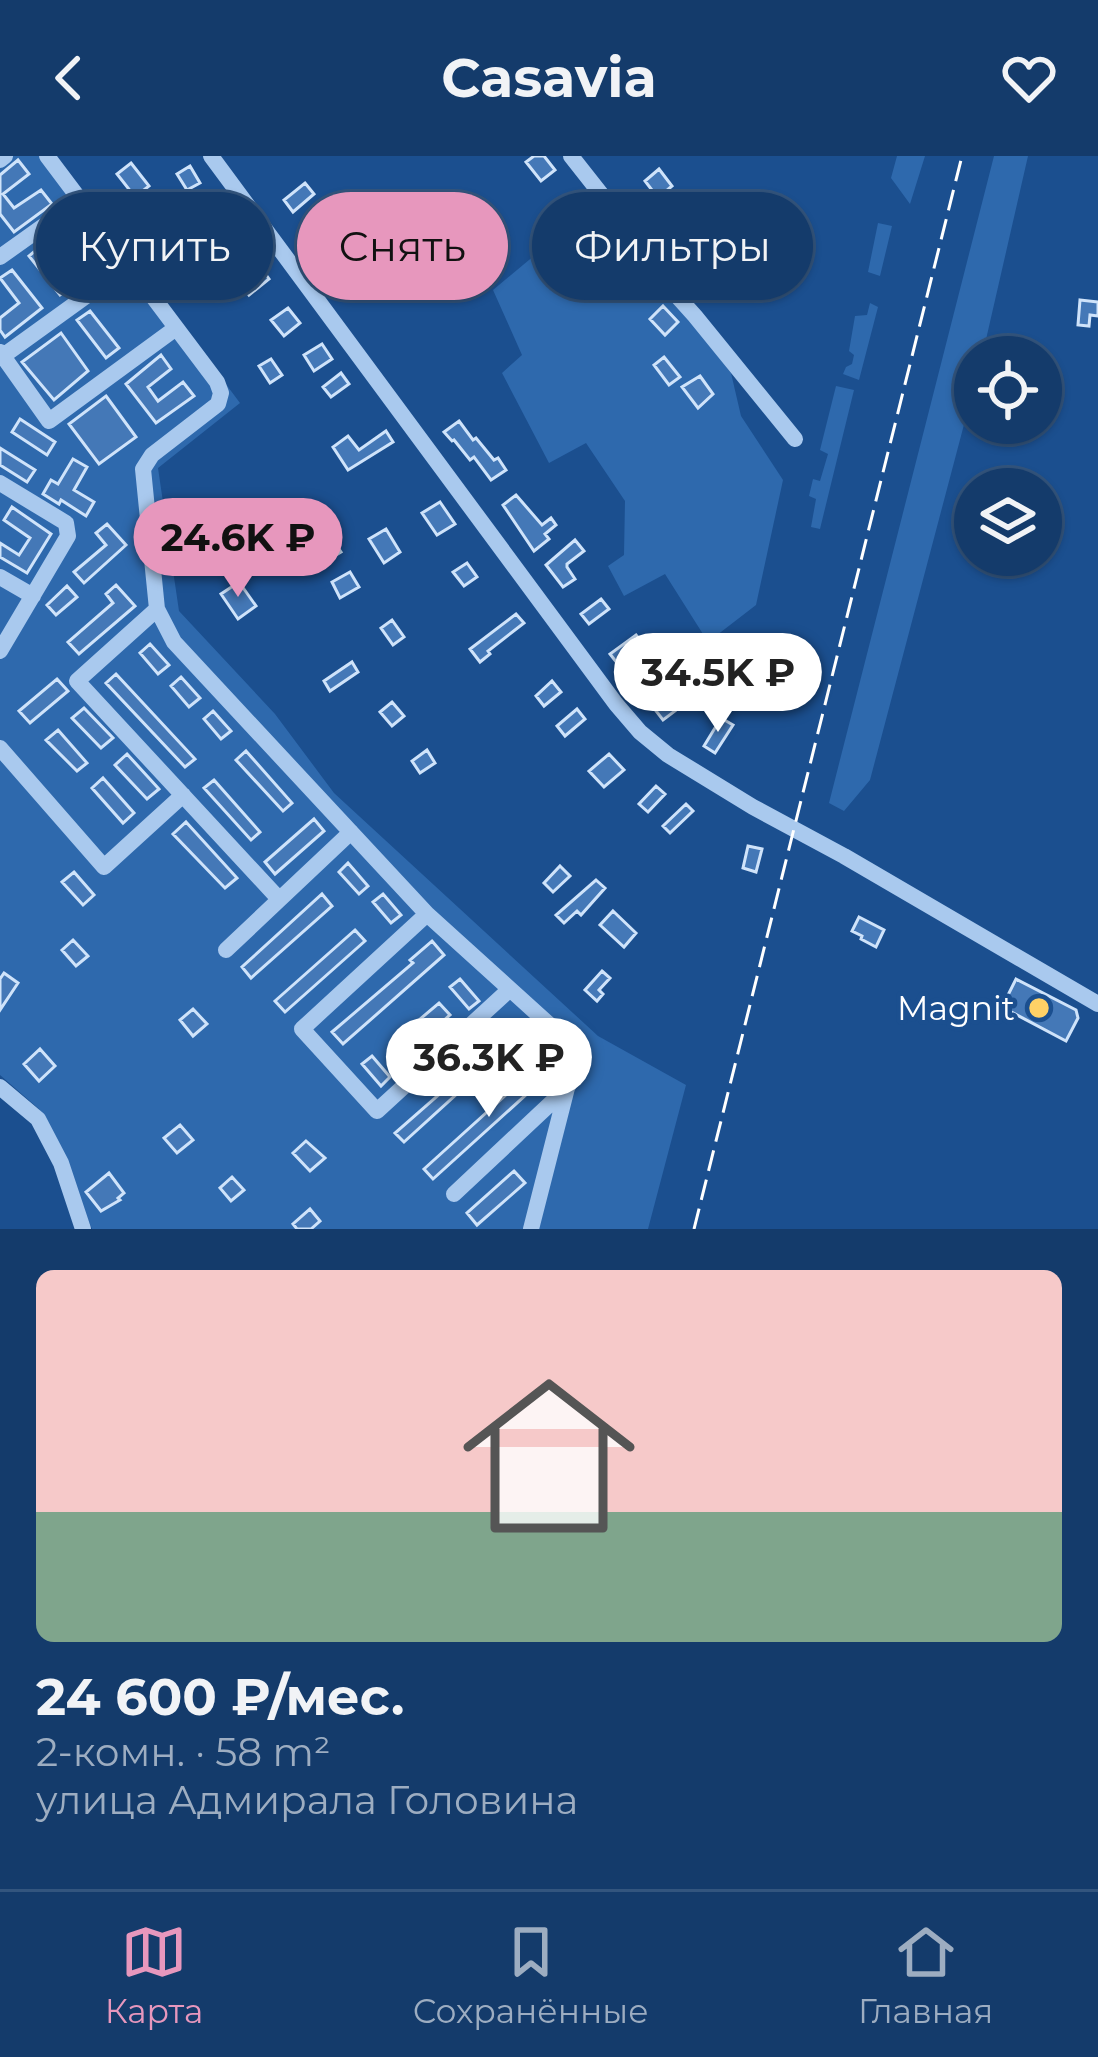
<!DOCTYPE html>
<html lang="ru">
<meta charset="utf-8">
<style>
:root{--surface:#143b6b;--page:#1d4271;--text:#f1f3f6;--muted:#9dadc1;--line:#33557e;--accent:#e797bd}
body{margin:0;font-family:Montserrat,sans-serif;background:var(--page);color:var(--text);height:100vh;display:flex;flex-direction:column;font-size:45px;white-space:nowrap}
*{box-sizing:border-box;margin:0}
p{font-size:39px;color:var(--muted)}
.icon{flex:none;width:66px;height:66px;fill:none;stroke:currentColor;stroke-width:2;stroke-linecap:round;stroke-linejoin:round}
.map{position:relative;height:1073px;overflow:hidden}
.drawer{display:flex;flex-direction:column;background:var(--surface);flex:1}
.drawer>*{flex:none}
.banner{position:absolute;left:36px;top:36px;width:1026px;height:108px;display:flex;gap:24px}
.fabs{position:absolute;left:954px;top:180px;display:grid;gap:24px}
.fabs a{display:grid;place-items:center;width:108px;height:108px;border-radius:50%;background:var(--surface);box-shadow:0 3px 9px #0004,0 0 0 3px var(--line);font-size:60px}
.price{position:absolute;translate:-50% -102px;padding:0 27px;border-radius:42px;background:#fff;color:#222;font-size:39px;line-height:78px;filter:drop-shadow(0 3px 6px #0008)}
.price::after{content:'';position:absolute;left:50%;top:72px;width:36px;height:27px;margin-left:-18px;background:inherit;clip-path:polygon(0 0,100% 0,50% 100%)}
.price.on{background:var(--accent);color:#111}
ul{padding:0;list-style:none}
li{display:grid;align-content:center;gap:24px;height:636px;padding:0 36px}
li+li{border-top:3px solid var(--line)}
li span{display:grid;place-items:center;height:372px;border-radius:18px;color:#555}
li>.icon{margin-inline-start:auto}
span .icon{width:216px;height:216px;fill:#fffc;stroke-width:1}
li b{font-size:51px}
.tag{padding:0 42px;border-radius:54px;background:var(--surface);box-shadow:0 3px 9px #0004,0 0 0 3px var(--line);font-size:42px;line-height:108px}
.tag.on{background:var(--accent);color:#111}
header{display:flex;justify-content:space-between;align-items:center;height:156px;padding:0 36px;background:var(--surface);font-size:54px;font-weight:700}
.tabs{display:flex;justify-content:space-around;align-items:center;height:168px;border-top:3px solid var(--line);background:var(--surface);font-size:33px;color:var(--muted)}
.tabs a{display:grid;justify-items:center;gap:6px}
.tabs .on{color:var(--accent)}
.map>svg:first-child{display:block}
.green{fill:#2e69ad}
.building{fill:#4478b7;stroke:#cfe3fa;stroke-width:3}
.lines{fill:none;stroke-linecap:round;stroke-linejoin:round}
.minor{stroke:#a9c9ee;stroke-width:16}
.rail{stroke:#fff;stroke-width:3;stroke-dasharray:21 9;stroke-linecap:butt}
.poi-dot{fill:#ffd166;stroke:#1b4f8f;stroke-width:4.5}
.labels{text-anchor:middle;stroke-width:9;stroke-linejoin:round;paint-order:stroke}
.poi-label{font-size:33px;fill:#fff;stroke:#1b4f8f;text-anchor:end}
</style>
<header><svg class="icon" aria-label="back" viewBox="0 0 24 24"><path d="M15 5l-7 7 7 7"/></svg>Casavia<svg class="icon" aria-label="heart" viewBox="0 0 24 24"><path d="M12 20l-8-8c-3-5 5-10 8-4 3-6 11-1 8 4z"/></svg></header>
<div class="map">
<svg width="1098" height="1073" viewBox="0 0 1098 1073">
<rect width="100%" height="100%" fill="#1b4f8f"/>
<path class="green" d="M 0,0 L 56,0 L 240,247 L 158,312 L 179,455 L 275,558 L 334,637 L 598,880 L 686,929 L 648,1073 L 92,1073 L 39,953 L 0,919 Z
M 897,0 L 925,0 L 910,48 L 891,22 Z
M 994,0 L 1028,0 L 982,201 L 975,201 L 975,227 L 870,624 L 844,655 L 829,647 Z
M 577,64 L 596,94 L 623,76 L 731,217 L 741,260 L 783,324 L 756,449 L 708,486 L 665,418 L 624,440 L 608,410 L 624,399 L 625,345 L 586,287 L 549,307 L 502,217 L 522,199 L 493,134 Z
M 878,67 L 892,70 L 880,120 L 868,116 Z
M 870,147 L 878,151 L 859,224 L 843,218 L 846,211 L 852,208 L 854,199 L 849,195 L 855,160 L 867,159 Z
M 836,230 L 854,234 L 820,373 L 811,371 L 816,343 L 809,340 L 813,323 L 820,325 L 828,298 L 820,294 Z"/>
<path class="building" d="M 534,0 L 544,0 L 555,14 L 541,25 L 526,6 Z
M 18,4 L 29,18 L 3,38 L 14,52 L 41,34 L 52,48 L 14,76 L 0,58 L 0,19 Z
M 131,7 L 149,30 L 135,41 L 117,18 Z
M 190,10 L 200,27 L 187,34 L 177,18 Z
M 659,13 L 672,30 L 658,42 L 645,25 Z
M 305,27 L 314,38 L 293,56 L 284,44 Z
M 318,58 L 329,73 L 317,83 L 305,69 Z
M 65,70 L 76,84 L 53,102 L 63,116 L 87,98 L 98,112 L 60,139 L 29,100 Z
M 350,91 L 360,103 L 346,115 L 344,112 L 335,120 L 327,111 Z
M 197,108 L 209,126 L 183,144 L 171,126 Z
M 259,109 L 269,123 L 249,139 L 239,125 Z
M 12,114 L 42,152 L 5,181 L 0,174 L 0,162 L 19,147 L 0,122 Z
M 1080,144 L 1098,146 L 1098,160 L 1090,159 L 1089,170 L 1078,169 Z
M 663,150 L 678,166 L 665,179 L 650,163 Z
M 288,152 L 300,167 L 284,180 L 271,164 Z
M 90,155 L 119,192 L 106,202 L 77,164 Z
M 61,177 L 88,215 L 54,244 L 22,206 Z
M 322,188 L 332,203 L 314,215 L 304,199 Z
M 161,199 L 171,213 L 148,231 L 158,245 L 183,226 L 194,240 L 156,267 L 126,228 Z
M 664,201 L 680,221 L 669,229 L 654,209 Z
M 271,203 L 282,219 L 270,227 L 259,210 Z
M 341,217 L 349,228 L 331,241 L 323,231 Z
M 700,220 L 713,238 L 698,252 L 682,231 Z
M 106,240 L 136,281 L 99,308 L 69,268 Z
M 20,263 L 55,286 L 47,299 L 12,276 Z
M 459,265 L 473,284 L 476,282 L 494,304 L 498,302 L 506,314 L 491,324 L 474,301 L 470,304 L 454,284 L 452,285 L 444,276 Z
M 386,275 L 393,286 L 348,314 L 333,291 L 348,280 L 359,294 Z
M 0,292 L 35,314 L 27,326 L 0,309 Z
M 73,303 L 87,311 L 74,334 L 94,346 L 86,360 L 61,344 L 59,348 L 43,338 L 51,324 L 58,328 Z
M 516,339 L 542,369 L 551,362 L 556,369 L 545,378 L 549,383 L 534,395 L 503,349 Z
M 440,346 L 455,368 L 437,379 L 422,357 Z
M 12,351 L 51,378 L 27,417 L 0,401 L 0,387 L 19,399 L 30,382 L 4,364 Z
M 107,368 L 126,389 L 84,427 L 74,416 L 106,389 L 96,377 Z
M 386,373 L 400,396 L 384,407 L 369,383 Z
M 330,379 L 341,396 L 323,407 L 312,390 Z
M 575,384 L 584,395 L 567,408 L 567,411 L 575,423 L 563,431 L 546,409 Z
M 467,407 L 477,421 L 464,430 L 453,416 Z
M 350,416 L 359,431 L 340,442 L 332,426 Z
M 239,426 L 256,450 L 238,463 L 221,438 Z
M 116,429 L 135,450 L 79,498 L 68,486 L 113,447 L 106,438 Z
M 67,430 L 77,441 L 56,459 L 47,449 Z
M 601,443 L 609,453 L 589,468 L 581,458 Z
M 516,458 L 524,467 L 488,495 L 490,498 L 480,506 L 470,493 Z
M 392,464 L 404,481 L 393,489 L 381,472 Z
M 636,479 L 653,502 L 661,496 L 668,505 L 635,530 L 610,498 Z
M 712,487 L 721,498 L 690,524 L 681,513 Z
M 150,488 L 169,509 L 158,518 L 140,497 Z
M 352,506 L 358,516 L 330,535 L 324,525 Z
M 116,518 L 195,603 L 185,611 L 106,527 Z
M 181,521 L 200,542 L 189,551 L 171,530 Z
M 57,523 L 68,535 L 30,567 L 19,555 Z
M 552,525 L 561,536 L 544,550 L 536,540 Z
M 670,538 L 676,546 L 671,549 L 675,555 L 663,564 L 653,551 Z
M 392,546 L 404,560 L 392,570 L 380,556 Z
M 84,552 L 113,582 L 101,592 L 72,562 Z
M 577,553 L 585,563 L 565,580 L 557,570 Z
M 213,555 L 231,575 L 221,583 L 204,563 Z
M 721,562 L 733,569 L 715,597 L 704,590 Z
M 58,574 L 87,607 L 77,615 L 46,584 Z
M 427,594 L 435,607 L 420,617 L 412,605 Z
M 246,595 L 292,647 L 283,655 L 236,604 Z
M 127,598 L 159,633 L 147,643 L 115,609 Z
M 609,598 L 624,614 L 604,631 L 589,615 Z
M 103,622 L 134,657 L 123,667 L 92,632 Z
M 214,624 L 260,676 L 251,684 L 204,632 Z
M 656,630 L 665,638 L 648,656 L 639,648 Z
M 686,648 L 693,655 L 670,677 L 663,670 Z
M 314,663 L 324,675 L 275,718 L 265,706 Z
M 186,666 L 237,722 L 225,732 L 173,678 Z
M 748,690 L 762,693 L 756,716 L 743,712 Z
M 348,707 L 368,730 L 359,738 L 339,716 Z
M 560,710 L 570,720 L 553,736 L 544,727 Z
M 74,716 L 94,739 L 83,749 L 62,726 Z
M 596,724 L 605,732 L 581,759 L 577,755 L 564,767 L 556,759 Z
M 322,738 L 332,750 L 251,822 L 242,811 Z
M 383,738 L 401,759 L 391,767 L 373,746 Z
M 613,755 L 636,777 L 624,791 L 600,769 Z
M 859,761 L 884,774 L 876,791 L 861,783 L 862,780 L 852,775 Z
M 355,774 L 365,785 L 285,856 L 275,845 Z
M 73,784 L 88,800 L 76,810 L 62,794 Z
M 432,785 L 444,799 L 343,888 L 332,876 L 413,807 L 410,804 Z
M 602,815 L 610,822 L 599,834 L 603,838 L 597,845 L 585,834 Z
M 4,817 L 18,827 L 0,854 L 0,823 Z
M 460,823 L 479,845 L 469,853 L 450,831 Z
M 1016,823 L 1076,854 L 1078,862 L 1066,885 L 1002,851 Z
M 439,847 L 450,859 L 403,900 L 392,887 Z
M 193,853 L 207,868 L 193,880 L 180,864 Z
M 516,866 L 525,876 L 404,986 L 395,977 L 442,936 L 439,933 Z
M 40,893 L 55,910 L 39,925 L 24,908 Z
M 372,900 L 390,921 L 381,930 L 362,908 Z
M 534,906 L 551,925 L 542,933 L 538,928 L 433,1023 L 424,1013 L 529,918 L 526,914 Z
M 180,969 L 193,984 L 177,997 L 164,982 Z
M 306,985 L 325,1002 L 310,1015 L 293,997 Z
M 514,1015 L 525,1027 L 477,1069 L 467,1057 Z
M 109,1017 L 124,1037 L 118,1042 L 120,1044 L 101,1055 L 86,1036 Z
M 232,1021 L 244,1034 L 231,1045 L 220,1032 Z
M 310,1053 L 320,1065 L 311,1073 L 297,1073 L 293,1068 Z"/>
<g class="lines">
<path class="minor" d="M 47,0 L 217,226 L 221,237 L 218,248 L 152,299 L 143,313 L 157,453 L 174,486 L 427,758 L 574,891 L 577,911 L 567,932 L 531,1073
M 211,0 L 616,548 L 640,576 L 668,599 L 753,651 L 844,700 L 1098,848
M 571,0 L 649,99 L 660,121 L 695,160 L 795,283
M 0,4 L 5,0
M 0,101 L 80,44
M 0,196 L 49,265 L 176,172
M 3,200 L 129,109
M 0,327 L 66,367 L 68,380 L 0,495
M 0,421 L 33,440
M 157,453 L 77,525 L 279,743
M 0,592 L 104,711 L 183,639
M 427,758 L 302,873 L 377,955 L 509,834
M 226,794 L 351,676
M 0,931 L 38,963 L 61,1007 L 83,1073
M 454,1038 L 567,932"/>
<path class="rail" d="M 694,1073 L 962,0"/>
</g>
<circle class="poi-dot" cx="1039" cy="852" r="12"/>
<g class="labels">
<g class="poi-label">
<text x="1015" y="864">Magnit</text>
</g>
</g>
</svg>
<div class="fabs">
<a><svg class="icon" aria-label="locate" viewBox="0 0 24 24"><circle cx="12" cy="12" r="6"/><path d="M12 2v4M12 18v4M2 12h4M18 12h4"/></svg></a>
<a><svg class="icon" aria-label="layers" viewBox="0 0 24 24"><path d="M12 4l9 5-9 5-9-5zM3 14l9 5 9-5"/></svg></a>
</div>
<b class="price on" style="left:238px;top:444px">24.6K ₽</b>
<b class="price" style="left:718px;top:579px">34.5K ₽</b>
<b class="price" style="left:489px;top:964px">36.3K ₽</b>
<div class="banner">
<a class="tag">Купить</a>
<a class="tag on">Снять</a>
<a class="tag">Фильтры</a>
</div>
</div>
<section class="drawer">
<ul>
<li><span style="background:linear-gradient(#f6c9c9 65%,#7fa58c 0)"><svg class="icon" aria-label="home" viewBox="0 0 24 24"><path d="M3 11l9-7 9 7M6 9v11h12V9"/></svg></span><div><b>24 600 ₽/мес.</b><p>2-комн. · 58 m²</p><p>улица Адмирала Головина</p></div></li>
</ul>
</section>
<nav class="tabs">
<a class="on"><svg class="icon" aria-label="map" viewBox="0 0 24 24"><path d="M3 6l6-2 6 2 6-2v14l-6 2-6-2-6 2zM9 4v14M15 6v14"/></svg>Карта</a>
<a><svg class="icon" aria-label="saved" viewBox="0 0 24 24"><path d="M7 4h10v16l-5-4-5 4z"/></svg>Сохранённые</a>
<a><svg class="icon" aria-label="home" viewBox="0 0 24 24"><path d="M3 11l9-7 9 7M6 9v11h12V9"/></svg>Главная</a>
</nav>
